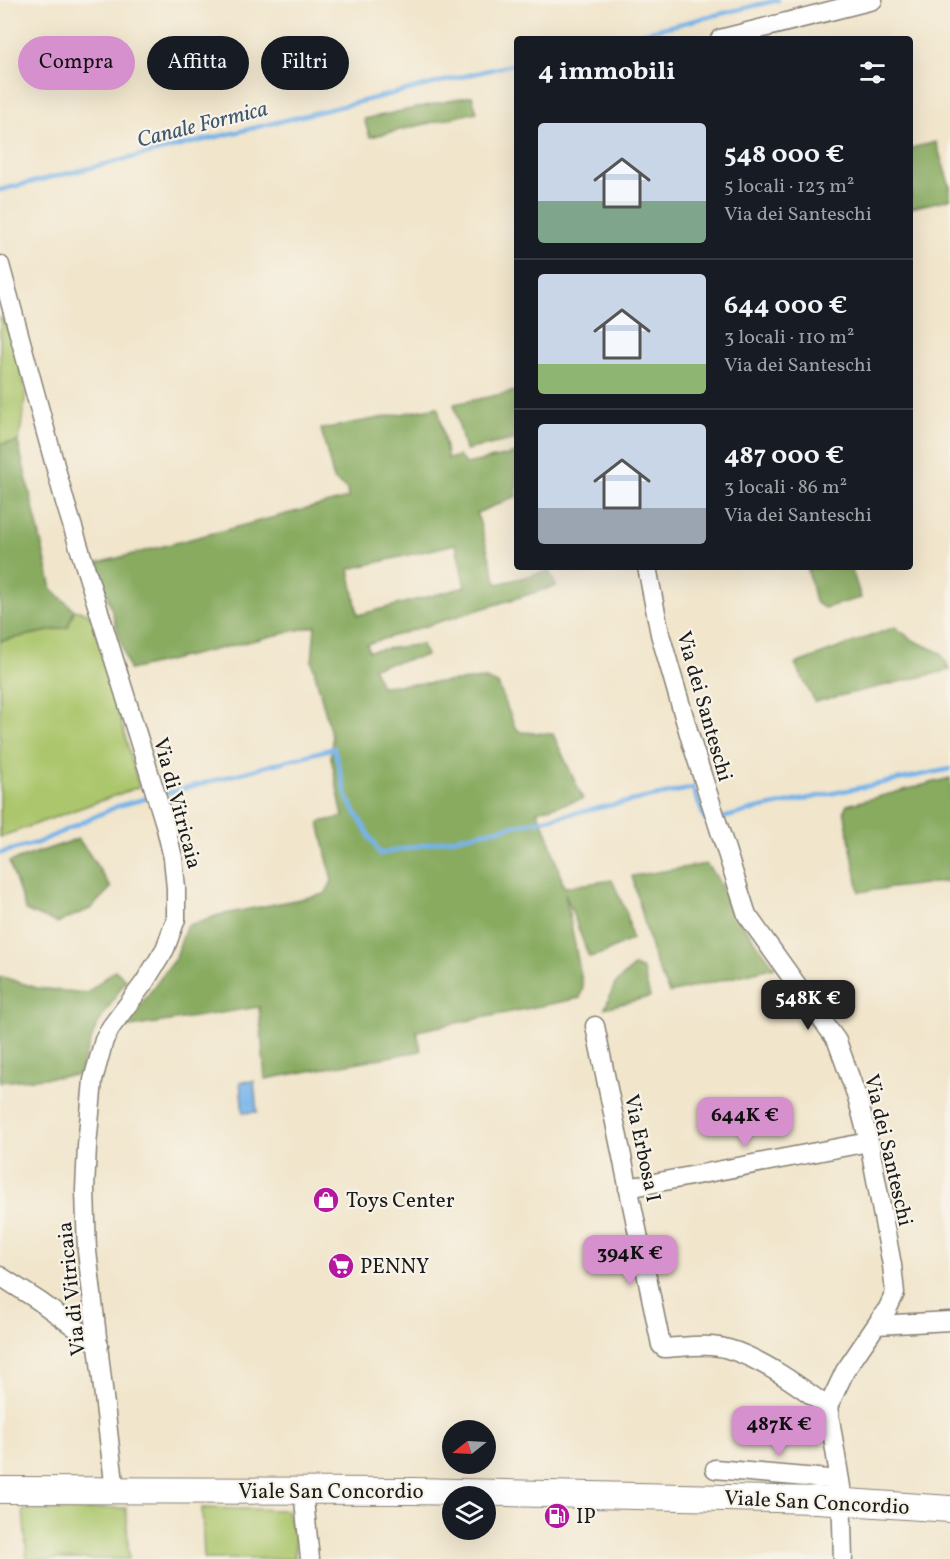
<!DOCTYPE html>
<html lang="it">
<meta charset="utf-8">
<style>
:root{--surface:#171b24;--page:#20242c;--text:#f1f3f6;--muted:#9ea1a6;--line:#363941;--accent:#d690ce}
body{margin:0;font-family:Vollkorn,serif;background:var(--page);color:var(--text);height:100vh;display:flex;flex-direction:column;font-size:22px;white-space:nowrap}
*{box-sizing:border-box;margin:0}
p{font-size:20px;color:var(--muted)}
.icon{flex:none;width:33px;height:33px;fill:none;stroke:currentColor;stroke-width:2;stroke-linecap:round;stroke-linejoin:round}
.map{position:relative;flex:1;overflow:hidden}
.sheet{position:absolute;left:514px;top:36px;width:399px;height:534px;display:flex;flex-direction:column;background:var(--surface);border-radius:6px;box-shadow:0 6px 24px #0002}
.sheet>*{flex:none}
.guide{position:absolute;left:18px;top:36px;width:406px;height:54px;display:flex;gap:12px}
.needle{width:39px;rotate:252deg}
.fabs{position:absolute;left:442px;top:1420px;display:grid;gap:12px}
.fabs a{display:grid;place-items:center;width:54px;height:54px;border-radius:50%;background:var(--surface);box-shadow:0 6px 24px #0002;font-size:30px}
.price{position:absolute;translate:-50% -51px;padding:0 14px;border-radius:12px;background:var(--accent);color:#111;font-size:20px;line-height:39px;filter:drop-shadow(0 2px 3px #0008)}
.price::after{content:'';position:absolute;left:50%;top:36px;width:18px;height:14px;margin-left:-9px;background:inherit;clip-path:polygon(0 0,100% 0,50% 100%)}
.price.active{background:#222;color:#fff}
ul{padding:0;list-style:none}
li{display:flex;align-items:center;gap:18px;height:150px;padding:0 24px}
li+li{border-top:2px solid var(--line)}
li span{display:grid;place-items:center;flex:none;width:168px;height:120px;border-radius:6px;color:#555}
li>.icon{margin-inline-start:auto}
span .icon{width:72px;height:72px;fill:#fffc;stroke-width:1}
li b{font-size:26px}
h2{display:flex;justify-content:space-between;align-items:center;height:72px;padding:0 24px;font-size:26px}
.chip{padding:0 21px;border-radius:27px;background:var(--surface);box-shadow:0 6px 24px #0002;font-size:21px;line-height:54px}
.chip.active{background:var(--accent);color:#111}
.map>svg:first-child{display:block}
.green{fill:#abc66c;stroke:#647144;stroke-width:1.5}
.forest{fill:#88ab60;stroke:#52643e;stroke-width:1.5;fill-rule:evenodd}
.water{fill:#76b3e9;stroke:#496882;stroke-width:1.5}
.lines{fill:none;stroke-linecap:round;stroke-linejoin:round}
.stream{stroke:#76b3e9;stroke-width:4.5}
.minor-casing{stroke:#868074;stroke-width:21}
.secondary-casing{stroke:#868074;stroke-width:28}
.minor{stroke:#fff;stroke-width:18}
.secondary{stroke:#fff;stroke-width:26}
.labels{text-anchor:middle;stroke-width:4.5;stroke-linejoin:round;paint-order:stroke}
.street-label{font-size:21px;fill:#1c1c1c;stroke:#f7f3e8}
.poi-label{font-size:21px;fill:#1c1c1c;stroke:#f7f3e8;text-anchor:start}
.water-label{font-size:22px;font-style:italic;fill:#40586e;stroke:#f7f3e8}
</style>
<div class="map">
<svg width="950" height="1559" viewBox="0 0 950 1559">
<rect width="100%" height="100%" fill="#f7f3e8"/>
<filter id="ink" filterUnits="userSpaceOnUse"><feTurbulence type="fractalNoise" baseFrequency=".0167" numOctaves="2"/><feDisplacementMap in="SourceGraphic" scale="12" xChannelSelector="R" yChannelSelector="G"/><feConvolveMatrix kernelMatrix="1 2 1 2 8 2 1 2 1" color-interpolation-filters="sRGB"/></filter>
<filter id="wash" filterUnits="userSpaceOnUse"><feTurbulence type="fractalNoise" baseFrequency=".008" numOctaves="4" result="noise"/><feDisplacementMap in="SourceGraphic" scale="24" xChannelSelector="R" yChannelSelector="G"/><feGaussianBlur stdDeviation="1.35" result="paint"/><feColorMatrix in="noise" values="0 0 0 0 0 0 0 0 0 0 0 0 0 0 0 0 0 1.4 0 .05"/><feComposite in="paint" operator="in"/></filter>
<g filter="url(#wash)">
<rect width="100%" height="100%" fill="#f1e5cb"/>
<path class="green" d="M 0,317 C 12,329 25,378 25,395 C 25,410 21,427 18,442 L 0,444 Z
M 74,610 L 87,613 L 93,619 L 139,787 L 0,837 L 0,641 L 68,627 Z
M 126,1508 L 129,1559 L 27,1559 L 23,1510 Z
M 202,1508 L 286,1510 L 295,1536 L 295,1559 L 204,1559 Z"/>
<path class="forest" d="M 472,96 L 477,112 L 370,137 L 364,119 Z
M 936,142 L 950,187 L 950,199 L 911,208 L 911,148 Z
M 517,391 L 517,439 L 465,450 L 454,404 Z
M 438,407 L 448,459 L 458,456 L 466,464 L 517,453 L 517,496 L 477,513 L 497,584 L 549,571 L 556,586 L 367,644 L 369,651 L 422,644 L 426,656 L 373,667 L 381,686 L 486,679 L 498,684 L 515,727 L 521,732 L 553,734 L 583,799 L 537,811 L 547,832 L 564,887 L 612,880 L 627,914 L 632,939 L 604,953 L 589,957 L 565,893 L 583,987 L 580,998 L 417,1031 L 421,1051 L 265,1079 L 259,1007 L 124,1028 L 176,957 L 186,926 L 219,915 L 325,894 L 332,881 L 319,822 L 343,817 L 331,757 L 332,738 L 312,662 L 315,626 L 129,670 L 98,563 L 348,498 L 347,489 L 334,480 L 321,429 ZM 456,544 L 465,587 L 358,615 L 349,569 Z
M 18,442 L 52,589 L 74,610 L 68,627 L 0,641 L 0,444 Z
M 821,567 L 851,567 L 861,598 L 824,608 L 815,602 L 808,570 Z
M 895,627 L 913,640 L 941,653 L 950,670 L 815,702 L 795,664 Z
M 950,778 L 950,881 L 859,892 L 844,810 L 847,805 Z
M 78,839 L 88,852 L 111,888 L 90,909 L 57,923 L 26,911 L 9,862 Z
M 706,864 L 715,875 L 739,920 L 775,967 L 669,993 L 655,962 L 632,876 Z
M 634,966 L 643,970 L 650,997 L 605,1008 L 615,984 Z
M 115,970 L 126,980 L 96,1027 L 78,1075 L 0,1082 L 0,976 L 37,988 L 87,993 Z"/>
<path class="water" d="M 254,1081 L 257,1112 L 243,1113 L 240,1082 Z"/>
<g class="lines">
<path class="stream" d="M 617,39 L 778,0
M 0,190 L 518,63
M 160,795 L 334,748 L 347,798 L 380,854 L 693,788 L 705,820
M 723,818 L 752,810 L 950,769
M 0,853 L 37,843 L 118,806 L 152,797"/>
</g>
</g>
<g filter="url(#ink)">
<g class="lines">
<g class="minor-casing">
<path id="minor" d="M 720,39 L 873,0
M 0,265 L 65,502 L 165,824 L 173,858 L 176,888 L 176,919 L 165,949 L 144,983 L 111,1027 L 104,1040 L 93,1080 L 87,1146 L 85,1190 L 87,1251 L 115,1491
M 647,567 L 660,634 L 692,744 L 747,915 L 837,1041 L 857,1097 L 869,1142 L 892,1265 L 895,1293 L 888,1308 L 845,1371 L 828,1407 L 841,1487 L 843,1559
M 595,1026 L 661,1345 L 664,1348 C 685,1347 708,1343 728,1349 C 761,1358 801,1387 828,1407
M 628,1188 L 869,1142
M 0,1276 L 39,1301 L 99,1345
M 877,1325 L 950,1321
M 715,1469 L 840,1480
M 303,1490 L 310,1559"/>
</g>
<g class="secondary-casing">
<path id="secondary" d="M 0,1490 L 413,1491 L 817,1500 L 950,1509"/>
</g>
<use href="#minor" class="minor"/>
<use href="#secondary" class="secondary"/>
</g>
</g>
<defs>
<g id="shop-disc" transform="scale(1.35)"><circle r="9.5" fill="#b5179e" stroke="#f7f3e8"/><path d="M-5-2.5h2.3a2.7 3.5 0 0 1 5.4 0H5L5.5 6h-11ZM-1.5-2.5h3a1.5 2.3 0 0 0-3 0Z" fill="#fff"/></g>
<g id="supermarket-disc" transform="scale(1.35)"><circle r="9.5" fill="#b5179e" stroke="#f7f3e8"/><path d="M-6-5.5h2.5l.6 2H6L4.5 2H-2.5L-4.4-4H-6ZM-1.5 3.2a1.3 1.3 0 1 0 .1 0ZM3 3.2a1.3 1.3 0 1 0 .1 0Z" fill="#fff"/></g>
<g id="fuel-disc" transform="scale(1.35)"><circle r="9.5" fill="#b5179e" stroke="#f7f3e8"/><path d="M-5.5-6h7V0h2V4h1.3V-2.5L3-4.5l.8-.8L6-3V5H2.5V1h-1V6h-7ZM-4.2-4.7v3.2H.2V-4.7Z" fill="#fff"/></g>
</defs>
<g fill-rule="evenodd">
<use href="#shop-disc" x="326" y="1200"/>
<use href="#supermarket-disc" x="341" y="1266"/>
<use href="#fuel-disc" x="557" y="1516"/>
</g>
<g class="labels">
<g class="street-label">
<text transform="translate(705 706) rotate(74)" y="7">Via dei Santeschi</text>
<text transform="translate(178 803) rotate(75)" y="7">Via di Vitricaia</text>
<text transform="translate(643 1148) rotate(78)" y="7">Via Erbosa I</text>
<text transform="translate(889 1150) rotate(77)" y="7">Via dei Santeschi</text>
<text transform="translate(71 1289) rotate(-96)" y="7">Via di Vitricaia</text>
<text x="331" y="1498">Viale San Concordio</text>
<text transform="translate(817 1502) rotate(3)" y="7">Viale San Concordio</text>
</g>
<g class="poi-label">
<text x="346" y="1207">Toys Center</text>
<text x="360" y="1273">PENNY</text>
<text x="576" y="1523">IP</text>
</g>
<g class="water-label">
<text transform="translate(202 123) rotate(-14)" y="8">Canale Formica</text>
</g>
</g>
</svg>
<div class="fabs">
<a><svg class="needle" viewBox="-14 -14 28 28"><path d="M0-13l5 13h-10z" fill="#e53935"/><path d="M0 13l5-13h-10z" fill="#9ea1a6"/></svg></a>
<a><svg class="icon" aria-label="layers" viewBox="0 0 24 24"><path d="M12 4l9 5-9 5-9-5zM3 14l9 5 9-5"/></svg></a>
</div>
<b class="price active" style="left:808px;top:1031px">548K €</b>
<b class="price" style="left:745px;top:1148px">644K €</b>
<b class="price" style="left:630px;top:1286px">394K €</b>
<b class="price" style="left:779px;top:1457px">487K €</b>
<div class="guide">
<a class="chip active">Compra</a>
<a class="chip">Affitta</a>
<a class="chip">Filtri</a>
</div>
<section class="sheet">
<h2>4 immobili<svg class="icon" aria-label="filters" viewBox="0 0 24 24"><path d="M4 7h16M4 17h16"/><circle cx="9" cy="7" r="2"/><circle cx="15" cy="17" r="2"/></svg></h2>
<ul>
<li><span style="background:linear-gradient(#c9d6e8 65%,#7fa58c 0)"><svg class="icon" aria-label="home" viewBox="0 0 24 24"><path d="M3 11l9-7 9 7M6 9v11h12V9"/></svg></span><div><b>548 000 €</b><p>5 locali · 123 m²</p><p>Via dei Santeschi</p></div></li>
<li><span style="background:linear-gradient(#c9d6e8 75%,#8fb573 0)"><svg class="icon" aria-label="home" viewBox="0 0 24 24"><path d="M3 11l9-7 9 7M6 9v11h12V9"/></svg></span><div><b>644 000 €</b><p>3 locali · 110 m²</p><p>Via dei Santeschi</p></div></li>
<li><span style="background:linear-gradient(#c9d6e8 70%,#9aa5b1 0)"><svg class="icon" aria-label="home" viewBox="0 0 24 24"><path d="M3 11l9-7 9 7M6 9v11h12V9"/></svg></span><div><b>487 000 €</b><p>3 locali · 86 m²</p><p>Via dei Santeschi</p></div></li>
</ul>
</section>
</div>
